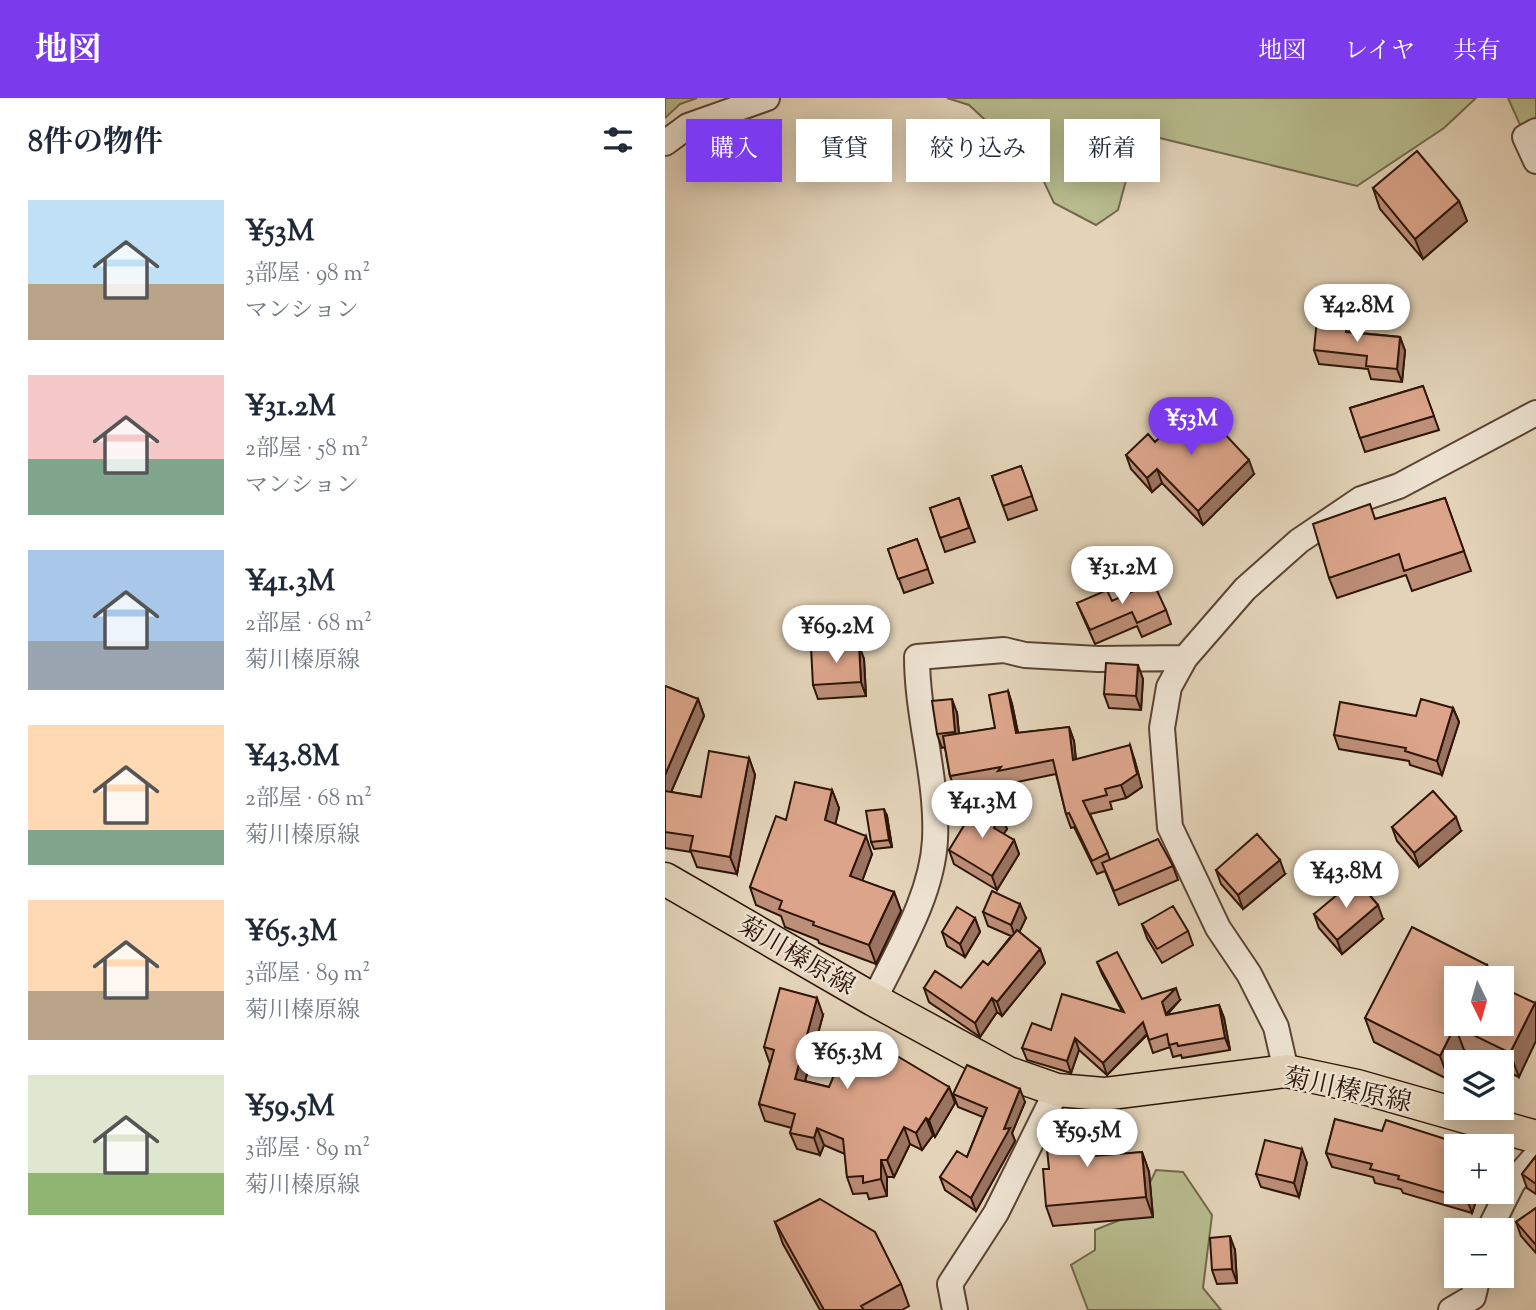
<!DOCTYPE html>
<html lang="ja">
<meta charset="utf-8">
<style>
:root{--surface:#fff;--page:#f6f6f7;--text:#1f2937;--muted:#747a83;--accent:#7c3aed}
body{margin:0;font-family:"Sorts Mill Goudy","Noto Serif JP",serif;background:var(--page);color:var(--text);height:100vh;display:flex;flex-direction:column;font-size:26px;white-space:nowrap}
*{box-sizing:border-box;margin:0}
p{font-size:23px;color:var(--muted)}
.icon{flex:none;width:38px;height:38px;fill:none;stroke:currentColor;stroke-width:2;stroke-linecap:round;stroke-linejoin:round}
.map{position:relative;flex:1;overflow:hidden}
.details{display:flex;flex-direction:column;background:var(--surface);width:665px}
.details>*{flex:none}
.hud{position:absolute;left:21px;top:21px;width:665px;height:63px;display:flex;gap:14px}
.needle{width:46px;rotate:175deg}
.fabs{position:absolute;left:779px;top:868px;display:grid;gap:14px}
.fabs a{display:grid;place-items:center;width:70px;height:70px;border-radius:0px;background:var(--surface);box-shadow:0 4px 18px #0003;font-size:35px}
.price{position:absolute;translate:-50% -60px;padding:0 16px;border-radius:24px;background:#fff;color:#222;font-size:23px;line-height:46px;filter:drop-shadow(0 2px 4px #0008)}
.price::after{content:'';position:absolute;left:50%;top:42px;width:21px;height:16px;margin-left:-10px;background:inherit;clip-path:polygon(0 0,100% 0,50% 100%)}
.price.active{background:var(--accent);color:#fff}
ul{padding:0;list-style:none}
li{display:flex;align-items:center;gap:21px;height:175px;padding:0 28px}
li span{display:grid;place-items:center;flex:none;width:196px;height:140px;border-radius:0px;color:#555}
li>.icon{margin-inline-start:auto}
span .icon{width:84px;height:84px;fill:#fffc;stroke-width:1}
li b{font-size:30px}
h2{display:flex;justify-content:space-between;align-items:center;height:84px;padding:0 28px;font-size:30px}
.chip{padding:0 24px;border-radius:0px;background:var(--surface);box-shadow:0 4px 18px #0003;font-size:24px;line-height:63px}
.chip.active{background:var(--accent);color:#fff}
header{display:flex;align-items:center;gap:42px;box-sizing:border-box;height:98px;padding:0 35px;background:var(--accent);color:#fff}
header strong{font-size:33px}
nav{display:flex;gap:38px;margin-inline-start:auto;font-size:24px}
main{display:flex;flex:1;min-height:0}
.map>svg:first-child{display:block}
.green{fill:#b7bb8d;stroke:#72684a;stroke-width:2}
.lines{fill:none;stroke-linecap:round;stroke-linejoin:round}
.minor-casing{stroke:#5b4434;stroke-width:28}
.major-casing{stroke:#2e1508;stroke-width:35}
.minor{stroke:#ede2d1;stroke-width:24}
.major{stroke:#e3d3b8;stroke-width:32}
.wall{fill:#bd8e78;stroke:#2e1508;stroke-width:2}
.shaded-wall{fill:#9a7461;stroke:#2e1508;stroke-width:2}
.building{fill:#dca58b;stroke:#2e1508;stroke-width:2}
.labels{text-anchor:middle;stroke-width:5;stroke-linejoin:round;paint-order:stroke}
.street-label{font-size:26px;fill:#2e1508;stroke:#ede2d1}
</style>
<header>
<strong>地図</strong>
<nav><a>地図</a><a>レイヤ</a><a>共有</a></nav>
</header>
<main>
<section class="details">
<h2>8件の物件<svg class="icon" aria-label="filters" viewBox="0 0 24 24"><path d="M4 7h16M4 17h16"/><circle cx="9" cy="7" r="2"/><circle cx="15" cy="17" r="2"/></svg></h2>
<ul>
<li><span style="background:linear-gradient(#bfe0f5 60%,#b9a48a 0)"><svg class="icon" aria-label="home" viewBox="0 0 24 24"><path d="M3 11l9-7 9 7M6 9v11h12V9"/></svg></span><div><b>¥53M</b><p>3部屋 · 98 m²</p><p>マンション</p></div></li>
<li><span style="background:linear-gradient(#f6c9c9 60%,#7fa58c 0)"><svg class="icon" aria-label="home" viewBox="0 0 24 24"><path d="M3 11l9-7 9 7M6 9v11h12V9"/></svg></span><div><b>¥31.2M</b><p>2部屋 · 58 m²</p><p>マンション</p></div></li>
<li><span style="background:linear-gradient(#a9c7e8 65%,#9aa5b1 0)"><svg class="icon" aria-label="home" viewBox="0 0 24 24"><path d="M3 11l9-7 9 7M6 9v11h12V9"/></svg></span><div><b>¥41.3M</b><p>2部屋 · 68 m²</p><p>菊川榛原線</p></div></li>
<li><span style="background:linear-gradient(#ffd9b3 75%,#7fa58c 0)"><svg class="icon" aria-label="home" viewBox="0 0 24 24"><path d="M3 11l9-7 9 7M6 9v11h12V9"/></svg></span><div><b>¥43.8M</b><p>2部屋 · 68 m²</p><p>菊川榛原線</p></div></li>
<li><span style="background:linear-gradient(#ffd9b3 65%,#b9a48a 0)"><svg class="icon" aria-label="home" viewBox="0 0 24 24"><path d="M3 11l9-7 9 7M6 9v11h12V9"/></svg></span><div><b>¥65.3M</b><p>3部屋 · 89 m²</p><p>菊川榛原線</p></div></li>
<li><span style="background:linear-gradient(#dfe7d0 70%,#8fb573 0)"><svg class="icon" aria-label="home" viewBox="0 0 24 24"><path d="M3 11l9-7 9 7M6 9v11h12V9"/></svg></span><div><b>¥59.5M</b><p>3部屋 · 89 m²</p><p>菊川榛原線</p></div></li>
</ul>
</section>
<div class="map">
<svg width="871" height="1212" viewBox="0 0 871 1212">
<rect width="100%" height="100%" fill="#e3d3b8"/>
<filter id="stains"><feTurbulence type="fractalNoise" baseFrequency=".00286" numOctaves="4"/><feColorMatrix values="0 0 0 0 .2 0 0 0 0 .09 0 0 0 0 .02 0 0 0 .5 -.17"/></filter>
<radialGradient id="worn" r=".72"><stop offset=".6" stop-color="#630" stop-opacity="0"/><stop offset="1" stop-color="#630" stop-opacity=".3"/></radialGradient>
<path class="green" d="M 0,0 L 32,0 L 15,6 L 0,20 Z
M 282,0 L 811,0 L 779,30 L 692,88 L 478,36 L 469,53 L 453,112 L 431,127 L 389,105 L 373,71 L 304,7 Z
M 843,0 L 871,0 L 871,22 L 856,29 Z
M 491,1072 L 518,1074 L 547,1117 L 538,1190 L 556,1212 L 423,1212 L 406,1167 L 430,1152 L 430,1132 L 470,1116 Z"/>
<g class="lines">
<g class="minor-casing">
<path id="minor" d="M 871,33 L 860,39 L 871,63
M 0,45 L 23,28 L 102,0
M 209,902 C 233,852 267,798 270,742 C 273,680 252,620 252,559 L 339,552 L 360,557 L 433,561 L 520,560
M 621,973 L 611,929 L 584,876 L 553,830 L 505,729 L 497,630 L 504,589 L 520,560 L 580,491 L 634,443 L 696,401 L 734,388 L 871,315
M 824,1132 L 848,1084 L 871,1058
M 290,1212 L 285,1186 L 331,1115 L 392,992
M 786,1212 L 808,1199 L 813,1178"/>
</g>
<g class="major-casing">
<path id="major" d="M 0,781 L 209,902 L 343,975 L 392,992 L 439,996 L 621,973 L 692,988 L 871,1039"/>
</g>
<use href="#minor" class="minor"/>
<use href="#major" class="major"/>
</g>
<path class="wall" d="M 708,90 L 794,103 L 802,123 L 758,161 L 715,111 Z
M 682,224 L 686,234 L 735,239 L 740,253 L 737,284 L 706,281 L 703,271 L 654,266 L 649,252 Z
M 758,288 L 774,332 L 700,354 L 685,310 Z
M 490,344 L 589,376 L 538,427 L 497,385 L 487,394 L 466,371 L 461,357 Z
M 356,368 L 372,412 L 343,422 L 327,378 Z
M 294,400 L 310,444 L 280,454 L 265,410 Z
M 780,400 L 806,473 L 747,493 L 741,477 L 672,500 L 664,480 L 710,421 Z
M 252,441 L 268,485 L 239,495 L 223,451 Z
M 447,503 L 501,512 L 506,526 L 477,539 L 472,528 L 430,546 L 418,519 L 412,505 Z
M 199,561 L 201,598 L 153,601 L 148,587 Z
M 478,581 L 476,612 L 444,610 L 439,596 Z
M 0,588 L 33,601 L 39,618 L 6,694 L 36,699 L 84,660 L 90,677 L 72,776 L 32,769 L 26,754 L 0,750 Z
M 343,593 L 347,606 L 353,635 L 404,629 L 409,643 L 411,661 L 469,660 L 477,689 L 461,700 L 445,704 L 447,711 L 425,716 L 445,761 L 508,768 L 513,782 L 454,807 L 440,773 L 432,776 L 409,729 L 406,730 L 401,716 L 391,676 L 338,687 L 336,683 L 290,691 L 285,678 L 280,649 L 277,650 L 272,636 L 292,615 L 294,636 L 330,630 Z
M 788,610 L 794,624 L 777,677 L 745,667 L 744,663 L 674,651 L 669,637 L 751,618 Z
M 167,692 L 174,710 L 170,726 L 207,756 L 197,783 L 229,794 L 236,813 L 211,866 L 154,845 L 153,842 L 120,829 L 116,818 L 91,807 L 85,789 L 121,722 Z
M 336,717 L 342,731 L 338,736 L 349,742 L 354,756 L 332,792 L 289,766 L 284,752 Z
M 222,718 L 227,749 L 209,751 L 206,744 Z
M 727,729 L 796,733 L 754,769 L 732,743 Z
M 551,772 L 620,776 L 578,811 L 556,786 Z
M 318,814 L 361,820 L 354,834 L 375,851 L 380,865 L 337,918 L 332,914 L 315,939 L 264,904 L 259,890 L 296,890 L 323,867 L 346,838 L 323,828 Z
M 649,816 L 718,821 L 677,856 L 654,830 Z
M 310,820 L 315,834 L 300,859 L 282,848 L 277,834 Z
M 477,826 L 523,833 L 528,847 L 497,865 L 482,840 Z
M 432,864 L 477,901 L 515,902 L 502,917 L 554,907 L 559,920 L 565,952 L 517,960 L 516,957 L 508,959 L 505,949 L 488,955 L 482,937 L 442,977 L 414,952 L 406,975 L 362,962 L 357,950 L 386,932 L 457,913 L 437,876 Z
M 822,867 L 827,880 L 791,880 L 871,909 L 854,979 L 836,971 L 836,964 L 824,964 L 799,952 L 793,964 L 791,964 L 791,968 L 784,982 L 709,944 L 700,920 Z
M 158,917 L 140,983 L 164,989 L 215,955 L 284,989 L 290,1005 L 270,1039 L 268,1037 L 257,1052 L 245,1046 L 229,1079 L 222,1079 L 222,1098 L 204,1101 L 202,1095 L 188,1096 L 182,1079 L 180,1056 L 159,1047 L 155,1057 L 132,1051 L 125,1035 L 127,1030 L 100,1023 L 94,1006 L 105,966 L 99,949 Z
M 288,996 L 360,1004 L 347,1035 L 350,1043 L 311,1113 L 280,1092 L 275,1079 L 302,1059 L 318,1019 L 293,1009 Z
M 414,1017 L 421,1037 L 423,1059 L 477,1054 L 484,1074 L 488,1119 L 388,1128 L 381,1108 L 384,1071 Z
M 670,1021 L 791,1094 L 814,1094 L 807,1115 L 738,1095 L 736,1091 L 710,1085 L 708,1079 L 667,1069 L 661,1055 Z
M 871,1058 L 871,1096 L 862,1090 L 857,1076 Z
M 642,1065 L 634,1099 L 596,1089 L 591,1076 Z
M 871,1110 L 871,1155 L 856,1138 L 851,1124 Z
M 110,1124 L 236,1186 L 244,1208 L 237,1212 L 155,1212 L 118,1146 Z
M 570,1152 L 572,1185 L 552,1186 L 547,1172 Z"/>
<path class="shaded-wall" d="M 794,103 L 802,123 L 758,161 L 750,141 Z
M 682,224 L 687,238 L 681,234 Z
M 735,239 L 740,253 L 737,284 L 732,271 Z
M 584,362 L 589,376 L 538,427 L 533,413 Z
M 492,371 L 497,385 L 487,394 L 482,380 Z
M 194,547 L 199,561 L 201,598 L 196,584 Z
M 473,567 L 478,581 L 476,612 L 471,598 Z
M 343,593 L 347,606 L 356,649 L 351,635 Z
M 33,601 L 39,618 L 0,708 L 0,677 Z
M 287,601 L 292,615 L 295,648 L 290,634 Z
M 788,610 L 794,624 L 777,677 L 772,663 Z
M 404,629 L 409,643 L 412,675 L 408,662 Z
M 465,647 L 469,660 L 477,689 L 461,700 L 456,687 Z
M 84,660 L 90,677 L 72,776 L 65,759 Z
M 167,692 L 174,710 L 167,741 L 160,722 Z
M 219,711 L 222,718 L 227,749 L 224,742 Z
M 336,717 L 342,731 L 334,743 L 329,730 Z
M 791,719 L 796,733 L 754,769 L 749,755 Z
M 201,738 L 207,756 L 192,797 L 185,778 Z
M 349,742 L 354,756 L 332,792 L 327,778 Z
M 615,762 L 620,776 L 578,811 L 573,797 Z
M 229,794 L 236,813 L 211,866 L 204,847 Z
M 355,806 L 361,820 L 351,841 L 346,827 Z
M 713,807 L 718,821 L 677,856 L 672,842 Z
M 310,820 L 315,834 L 300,859 L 295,846 Z
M 375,851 L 380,865 L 337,918 L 332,904 Z
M 822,867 L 827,880 L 816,880 L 815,879 Z
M 511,890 L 515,902 L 501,916 L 497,904 Z
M 152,900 L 158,917 L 136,998 L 130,981 Z
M 327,900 L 332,914 L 315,939 L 310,925 Z
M 870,905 L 871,909 L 871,943 L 854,979 L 845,955 Z
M 554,907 L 559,920 L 565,952 L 560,940 Z
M 478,924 L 482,936 L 442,977 L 438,965 Z
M 790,928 L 799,952 L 793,964 L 791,964 L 791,968 L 784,982 L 775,958 Z
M 410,940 L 414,952 L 406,975 L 402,963 Z
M 284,989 L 290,1005 L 270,1039 L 264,1022 Z
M 355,991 L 360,1004 L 347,1035 L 350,1043 L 311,1113 L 306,1100 L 339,1031 Z
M 414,1017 L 421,1037 L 424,1080 L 417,1059 Z
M 261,1020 L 268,1037 L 257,1052 L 251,1035 Z
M 239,1029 L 245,1046 L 229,1079 L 222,1062 Z
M 152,1030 L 159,1047 L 155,1057 L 149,1040 Z
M 637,1051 L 642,1065 L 634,1099 L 629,1085 Z
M 477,1054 L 484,1074 L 488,1119 L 481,1099 Z
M 216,1062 L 222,1079 L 222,1098 L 216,1081 Z
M 804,1094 L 814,1094 L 807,1115 L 802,1101 Z
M 565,1138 L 570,1152 L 572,1185 L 567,1171 Z"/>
<path class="building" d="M 752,53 L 794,103 L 750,141 L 708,90 Z
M 652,221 L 682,224 L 681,234 L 735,239 L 732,271 L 701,268 L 702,258 L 649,252 Z
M 758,288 L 769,318 L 695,340 L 685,310 Z
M 531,305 L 584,362 L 533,413 L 492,371 L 482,380 L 461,357 L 483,336 L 490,344 Z
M 356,368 L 367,398 L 338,408 L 327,378 Z
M 294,400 L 304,430 L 275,440 L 265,410 Z
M 780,400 L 799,453 L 739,473 L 734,456 L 664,480 L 648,426 L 705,406 L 710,421 Z
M 252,441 L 263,471 L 233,481 L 223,451 Z
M 488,484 L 501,512 L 472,525 L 467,514 L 425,532 L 412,505 L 442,492 L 447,503 Z
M 194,547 L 196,584 L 148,587 L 146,549 Z
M 441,565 L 473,567 L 471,598 L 439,596 Z
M 0,588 L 33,601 L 0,677 Z
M 343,593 L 351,635 L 404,629 L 408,662 L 465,647 L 472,676 L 456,687 L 440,691 L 442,697 L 418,703 L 443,755 L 427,763 L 404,715 L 401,716 L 388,662 L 333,673 L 336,669 L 285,678 L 278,638 L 330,630 L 324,597 Z
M 287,601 L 290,634 L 272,636 L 267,603 Z
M 756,601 L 788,610 L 772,663 L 740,653 L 741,650 L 669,637 L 675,604 L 751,618 Z
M 44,653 L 84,660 L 65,759 L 25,752 L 28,738 L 0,734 L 0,693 L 36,699 Z
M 130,684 L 167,692 L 160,722 L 201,738 L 185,778 L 229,794 L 204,847 L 148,827 L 149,824 L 114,811 L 117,803 L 85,789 L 111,718 L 121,722 Z
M 768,693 L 791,719 L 749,755 L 727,729 Z
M 314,703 L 336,717 L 329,730 L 349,742 L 327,778 L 284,752 Z
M 219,711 L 224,742 L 206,744 L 201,713 Z
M 592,736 L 615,762 L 573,797 L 551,772 Z
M 493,741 L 508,768 L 449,793 L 437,765 Z
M 691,781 L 713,807 L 672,842 L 649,816 Z
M 327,793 L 355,806 L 346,827 L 318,814 Z
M 508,808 L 523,833 L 492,851 L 477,826 Z
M 292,809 L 310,820 L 295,846 L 277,834 Z
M 747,829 L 822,867 L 815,879 L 819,880 L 791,880 L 791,926 L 836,926 L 836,889 L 870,905 L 845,955 L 790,928 L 775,958 L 700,920 Z
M 352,832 L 375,851 L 332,904 L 327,900 L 310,925 L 259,890 L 270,873 L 296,890 L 318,863 L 323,867 Z
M 452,854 L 477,901 L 511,890 L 497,904 L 501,917 L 554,907 L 560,940 L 513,948 L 512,945 L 504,947 L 502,936 L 484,942 L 478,924 L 438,965 L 410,940 L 402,963 L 357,950 L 367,925 L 386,932 L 397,896 L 459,914 L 432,864 Z
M 115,890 L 152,900 L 130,981 L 164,989 L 186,937 L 215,955 L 217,949 L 284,989 L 264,1022 L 261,1020 L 251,1035 L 239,1029 L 222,1062 L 216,1062 L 216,1081 L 198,1085 L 198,1078 L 182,1079 L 178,1041 L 152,1030 L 149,1040 L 125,1035 L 130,1016 L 94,1006 L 109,952 L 99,949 Z
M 302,967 L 355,991 L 339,1031 L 345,1030 L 306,1100 L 275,1079 L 292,1053 L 302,1059 L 322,1010 L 288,996 Z
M 414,1017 L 417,1059 L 477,1054 L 481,1099 L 381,1108 L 378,1071 L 384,1071 L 379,1020 Z
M 670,1021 L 717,1033 L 721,1022 L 802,1048 L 791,1048 L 791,1094 L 804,1094 L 802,1101 L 733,1081 L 734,1078 L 705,1071 L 707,1066 L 661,1055 Z
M 600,1042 L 637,1051 L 629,1085 L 591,1076 Z
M 871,1058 L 871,1086 L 857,1076 Z
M 155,1101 L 210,1134 L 236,1186 L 196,1208 L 199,1212 L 159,1212 L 110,1124 Z
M 871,1110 L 871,1146 L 870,1146 L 851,1124 Z
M 565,1138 L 567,1171 L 547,1172 L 545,1140 Z"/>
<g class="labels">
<g class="street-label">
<text transform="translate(132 857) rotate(30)" y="9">菊川榛原線</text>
<text transform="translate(683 991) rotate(12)" y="9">菊川榛原線</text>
</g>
</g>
<rect width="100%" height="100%" filter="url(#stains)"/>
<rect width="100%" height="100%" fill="url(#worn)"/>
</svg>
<div class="fabs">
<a><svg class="needle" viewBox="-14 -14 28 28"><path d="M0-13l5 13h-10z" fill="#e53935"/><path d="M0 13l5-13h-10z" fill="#747a83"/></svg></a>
<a><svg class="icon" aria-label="layers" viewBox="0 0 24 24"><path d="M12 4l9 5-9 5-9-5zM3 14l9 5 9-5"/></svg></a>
<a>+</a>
<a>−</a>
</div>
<b class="price" style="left:692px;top:246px">¥42.8M</b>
<b class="price active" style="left:526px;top:359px">¥53M</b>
<b class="price" style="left:457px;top:508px">¥31.2M</b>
<b class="price" style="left:171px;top:567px">¥69.2M</b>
<b class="price" style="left:317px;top:742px">¥41.3M</b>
<b class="price" style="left:681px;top:812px">¥43.8M</b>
<b class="price" style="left:182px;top:993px">¥65.3M</b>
<b class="price" style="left:422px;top:1071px">¥59.5M</b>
<div class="hud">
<a class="chip active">購入</a>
<a class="chip">賃貸</a>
<a class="chip">絞り込み</a>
<a class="chip">新着</a>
</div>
</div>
</main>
